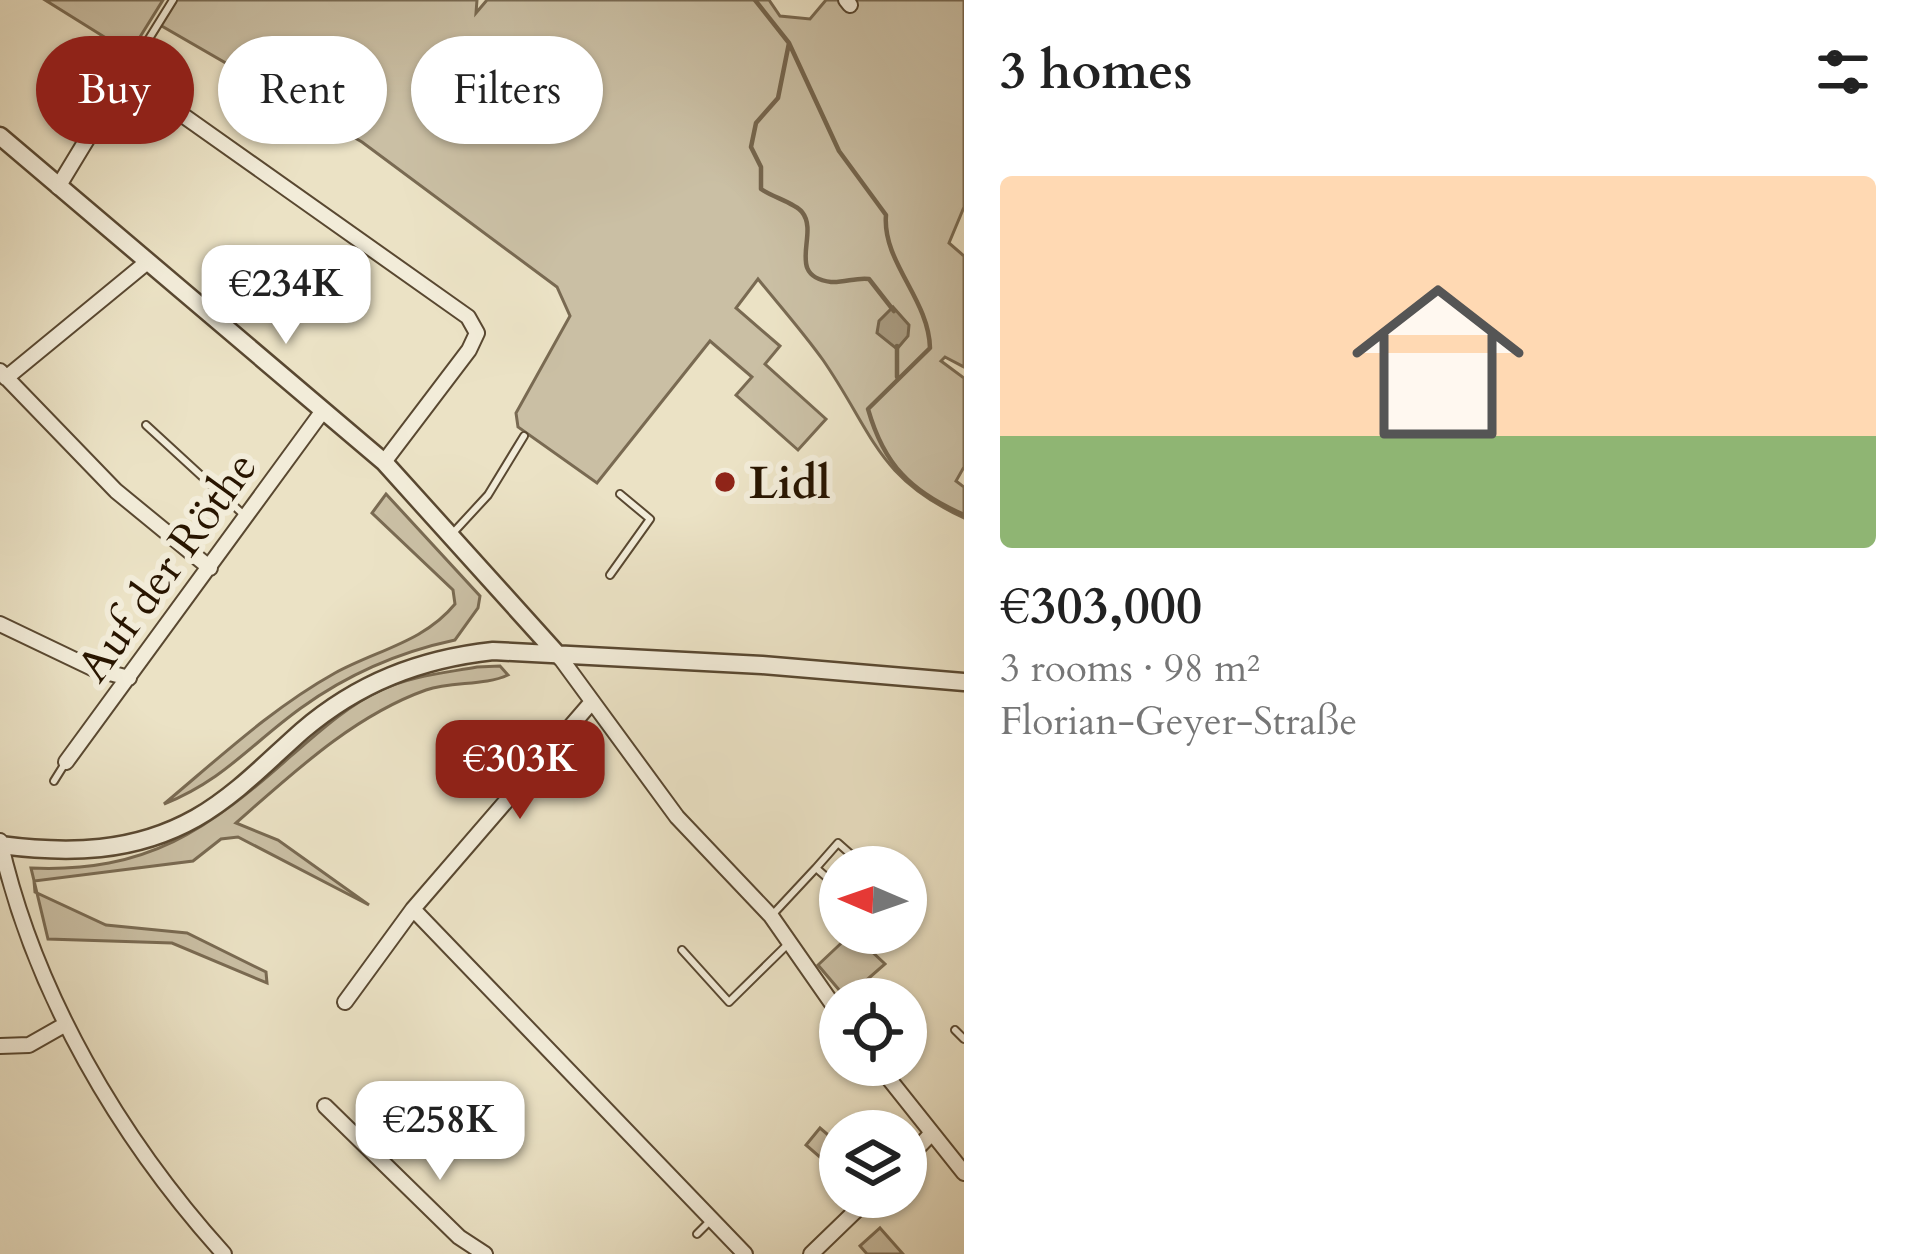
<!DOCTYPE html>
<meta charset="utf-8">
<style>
:root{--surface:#fff;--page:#f2f2f2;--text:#222;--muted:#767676;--accent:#8f2418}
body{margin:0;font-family:Cardo,serif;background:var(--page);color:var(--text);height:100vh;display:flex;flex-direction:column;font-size:45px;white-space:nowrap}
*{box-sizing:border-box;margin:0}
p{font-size:39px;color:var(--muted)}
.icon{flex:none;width:66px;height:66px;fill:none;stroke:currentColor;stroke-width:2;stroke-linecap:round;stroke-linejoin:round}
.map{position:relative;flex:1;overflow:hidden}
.drawer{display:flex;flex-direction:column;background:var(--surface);width:948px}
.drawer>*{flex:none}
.top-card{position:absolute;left:36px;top:36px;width:747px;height:108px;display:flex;gap:24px}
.needle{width:78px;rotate:272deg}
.fabs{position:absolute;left:819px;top:846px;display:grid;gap:24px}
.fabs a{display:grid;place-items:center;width:108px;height:108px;border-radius:50%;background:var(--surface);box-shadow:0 3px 9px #0004;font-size:60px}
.price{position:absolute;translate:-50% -102px;padding:0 27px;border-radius:24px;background:#fff;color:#222;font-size:39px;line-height:78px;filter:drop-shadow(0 3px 6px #0008)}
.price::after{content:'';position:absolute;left:50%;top:72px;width:36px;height:27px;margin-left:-18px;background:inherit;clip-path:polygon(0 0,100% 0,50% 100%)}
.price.selected{background:var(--accent);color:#fff}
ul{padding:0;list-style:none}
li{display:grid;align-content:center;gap:24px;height:636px;padding:0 36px}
li span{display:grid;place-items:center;height:372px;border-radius:12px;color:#555}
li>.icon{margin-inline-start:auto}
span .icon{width:216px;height:216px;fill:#fffc;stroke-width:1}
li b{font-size:51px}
h2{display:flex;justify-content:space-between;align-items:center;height:144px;padding:0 36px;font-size:51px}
.pill{padding:0 42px;border-radius:54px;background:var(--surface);box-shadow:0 3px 9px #0004;font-size:42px;line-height:108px}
.pill.selected{background:var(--accent);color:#fff}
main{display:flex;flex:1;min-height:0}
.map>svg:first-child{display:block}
.green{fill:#cabfa4;stroke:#796a52;stroke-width:3}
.water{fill:#a99c82;stroke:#75664e;stroke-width:3}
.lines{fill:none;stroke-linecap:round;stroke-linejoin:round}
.stream{stroke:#75664e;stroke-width:4.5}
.service-casing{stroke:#594831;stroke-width:10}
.minor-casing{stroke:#594831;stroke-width:18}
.tertiary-casing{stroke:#594831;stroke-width:21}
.service{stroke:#f2ecd9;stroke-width:6}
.minor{stroke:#f2ecd9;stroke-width:14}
.tertiary{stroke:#f2ecd9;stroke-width:16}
.poi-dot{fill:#8f2418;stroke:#f2ecd9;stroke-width:4.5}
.labels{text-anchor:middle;stroke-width:12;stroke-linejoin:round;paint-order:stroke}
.poi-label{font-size:45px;font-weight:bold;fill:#281500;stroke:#f2ecd9;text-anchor:start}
.street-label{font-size:45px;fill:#281500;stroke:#f2ecd9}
</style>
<main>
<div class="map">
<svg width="964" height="1254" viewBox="0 0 964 1254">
<rect width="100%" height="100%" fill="#ebe2c5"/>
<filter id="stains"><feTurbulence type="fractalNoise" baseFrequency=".00167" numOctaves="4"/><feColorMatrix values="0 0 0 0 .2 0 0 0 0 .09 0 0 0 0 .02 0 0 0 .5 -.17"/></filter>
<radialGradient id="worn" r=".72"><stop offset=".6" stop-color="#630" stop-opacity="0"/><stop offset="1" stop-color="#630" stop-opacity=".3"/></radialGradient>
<path class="green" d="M 45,0 L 163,0 L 130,53 Z
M 176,0 L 477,0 L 476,13 L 487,0 L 769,0 L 780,16 L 810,19 L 826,0 L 964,0 L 964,207 L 949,243 L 964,256 L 964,367 L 945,357 L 941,361 L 964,378 L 964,467 L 956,481 L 964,487 L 964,518 C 876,477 874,434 823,360 C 803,332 780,306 758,279 L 736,308 L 780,346 L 765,364 L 826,419 L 798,450 L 736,395 L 752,377 L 710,341 L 597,483 L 518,427 L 516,413 L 570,316 L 557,287 L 362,142 L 160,25 Z
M 386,494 L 480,596 L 478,608 L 455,640 C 399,652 348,674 301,708 C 251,744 224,780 164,804 C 219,758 272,708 335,673 C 377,650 424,642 455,604 L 453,590 L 372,513 Z
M 477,667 L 500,666 L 508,675 C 484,686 452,681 426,690 C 353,716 293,773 236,823 L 278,840 L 369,905 L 238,837 L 221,839 L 193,861 L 34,881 L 35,892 L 106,925 L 187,933 L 266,972 L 267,983 L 172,943 L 48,939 L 31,868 C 147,873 208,830 291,756 C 319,732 346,707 379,691 C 410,676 444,673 477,667 Z
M 852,933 L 885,964 L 846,998 L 818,965 Z
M 820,1128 L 840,1145 L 829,1165 L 806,1145 Z
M 880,1228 L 903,1254 L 867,1254 L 860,1246 Z"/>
<path class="water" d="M 893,307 L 909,325 L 908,336 L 897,349 L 877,333 L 879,321 Z"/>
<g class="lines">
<path class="stream" d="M 755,0 L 789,43 L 839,151 L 886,215 C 882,262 929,299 930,348 L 868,409 C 884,465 911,492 964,515
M 789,43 L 778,98 L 756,123 L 751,147 L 761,167 L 761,189 C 772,197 795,203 802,212 C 820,234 784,276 831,282 C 844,283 857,277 869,279 L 894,311
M 897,346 L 897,377"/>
<g class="service-casing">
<path id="service" d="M 137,58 L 173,0
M 146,425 L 244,515
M 452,534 L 488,495 L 524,436
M 610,575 L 650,519 L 620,494
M 54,781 L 64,765
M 816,868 L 838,843 L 865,867
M 774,913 L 816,868 L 840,889
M 888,933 L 890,935
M 682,950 L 729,1002 L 788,944
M 955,1030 L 964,1039
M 697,1234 L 709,1222"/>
</g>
<g class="minor-casing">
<path id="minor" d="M 846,0 L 850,5
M 126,75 L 468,317 L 477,333 L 469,350 L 384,462
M 58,187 L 135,60
M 0,371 L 116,491 L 210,568
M 6,378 L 146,263
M 0,624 L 94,669 L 129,678
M 559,656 L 677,817 L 771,916 L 840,1015
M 66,762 L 322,412
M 0,841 C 34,993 120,1139 224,1254
M 413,909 L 745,1254
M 345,1002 L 413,909 L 590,704
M 0,1046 L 29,1045 L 66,1024
M 878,1065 L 964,1173
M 325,1106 L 459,1237 L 485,1254
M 906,1160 L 930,1135
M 811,1254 L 870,1197"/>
</g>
<g class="tertiary-casing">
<path id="tertiary" d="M 0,136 L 384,462 L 559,656
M 0,845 C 68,854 134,853 196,818 C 236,795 267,762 302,731 C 358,683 420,659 493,651 L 762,665 L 964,682"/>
</g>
<use href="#service" class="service"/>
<use href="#minor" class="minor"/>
<use href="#tertiary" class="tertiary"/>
</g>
<circle class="poi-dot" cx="725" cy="482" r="12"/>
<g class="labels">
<g class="poi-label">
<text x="749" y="498">Lidl</text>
</g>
<g class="street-label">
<text transform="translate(166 566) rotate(-54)" y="16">Auf der Röthe</text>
</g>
</g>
<rect width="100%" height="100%" filter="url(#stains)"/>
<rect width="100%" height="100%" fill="url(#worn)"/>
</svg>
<div class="fabs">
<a><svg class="needle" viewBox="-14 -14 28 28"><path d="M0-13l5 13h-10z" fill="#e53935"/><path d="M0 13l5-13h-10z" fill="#767676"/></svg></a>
<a><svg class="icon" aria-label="locate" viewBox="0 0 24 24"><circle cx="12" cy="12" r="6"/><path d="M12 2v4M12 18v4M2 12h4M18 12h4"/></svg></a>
<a><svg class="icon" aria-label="layers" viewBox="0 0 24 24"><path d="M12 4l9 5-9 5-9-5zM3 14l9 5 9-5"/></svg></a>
</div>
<b class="price" style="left:286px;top:347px">€234K</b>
<b class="price selected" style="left:520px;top:822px">€303K</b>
<b class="price" style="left:440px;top:1183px">€258K</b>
<div class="top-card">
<a class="pill selected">Buy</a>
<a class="pill">Rent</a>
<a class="pill">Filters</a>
</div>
</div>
<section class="drawer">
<h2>3 homes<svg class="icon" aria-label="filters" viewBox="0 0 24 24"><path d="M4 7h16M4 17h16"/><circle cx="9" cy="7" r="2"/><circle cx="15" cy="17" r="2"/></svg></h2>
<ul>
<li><span style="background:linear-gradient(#ffd9b3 70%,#8fb573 0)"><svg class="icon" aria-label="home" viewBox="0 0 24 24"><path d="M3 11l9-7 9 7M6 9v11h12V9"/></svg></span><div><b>€303,000</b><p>3 rooms · 98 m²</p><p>Florian-Geyer-Straße</p></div></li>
</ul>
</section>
</main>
